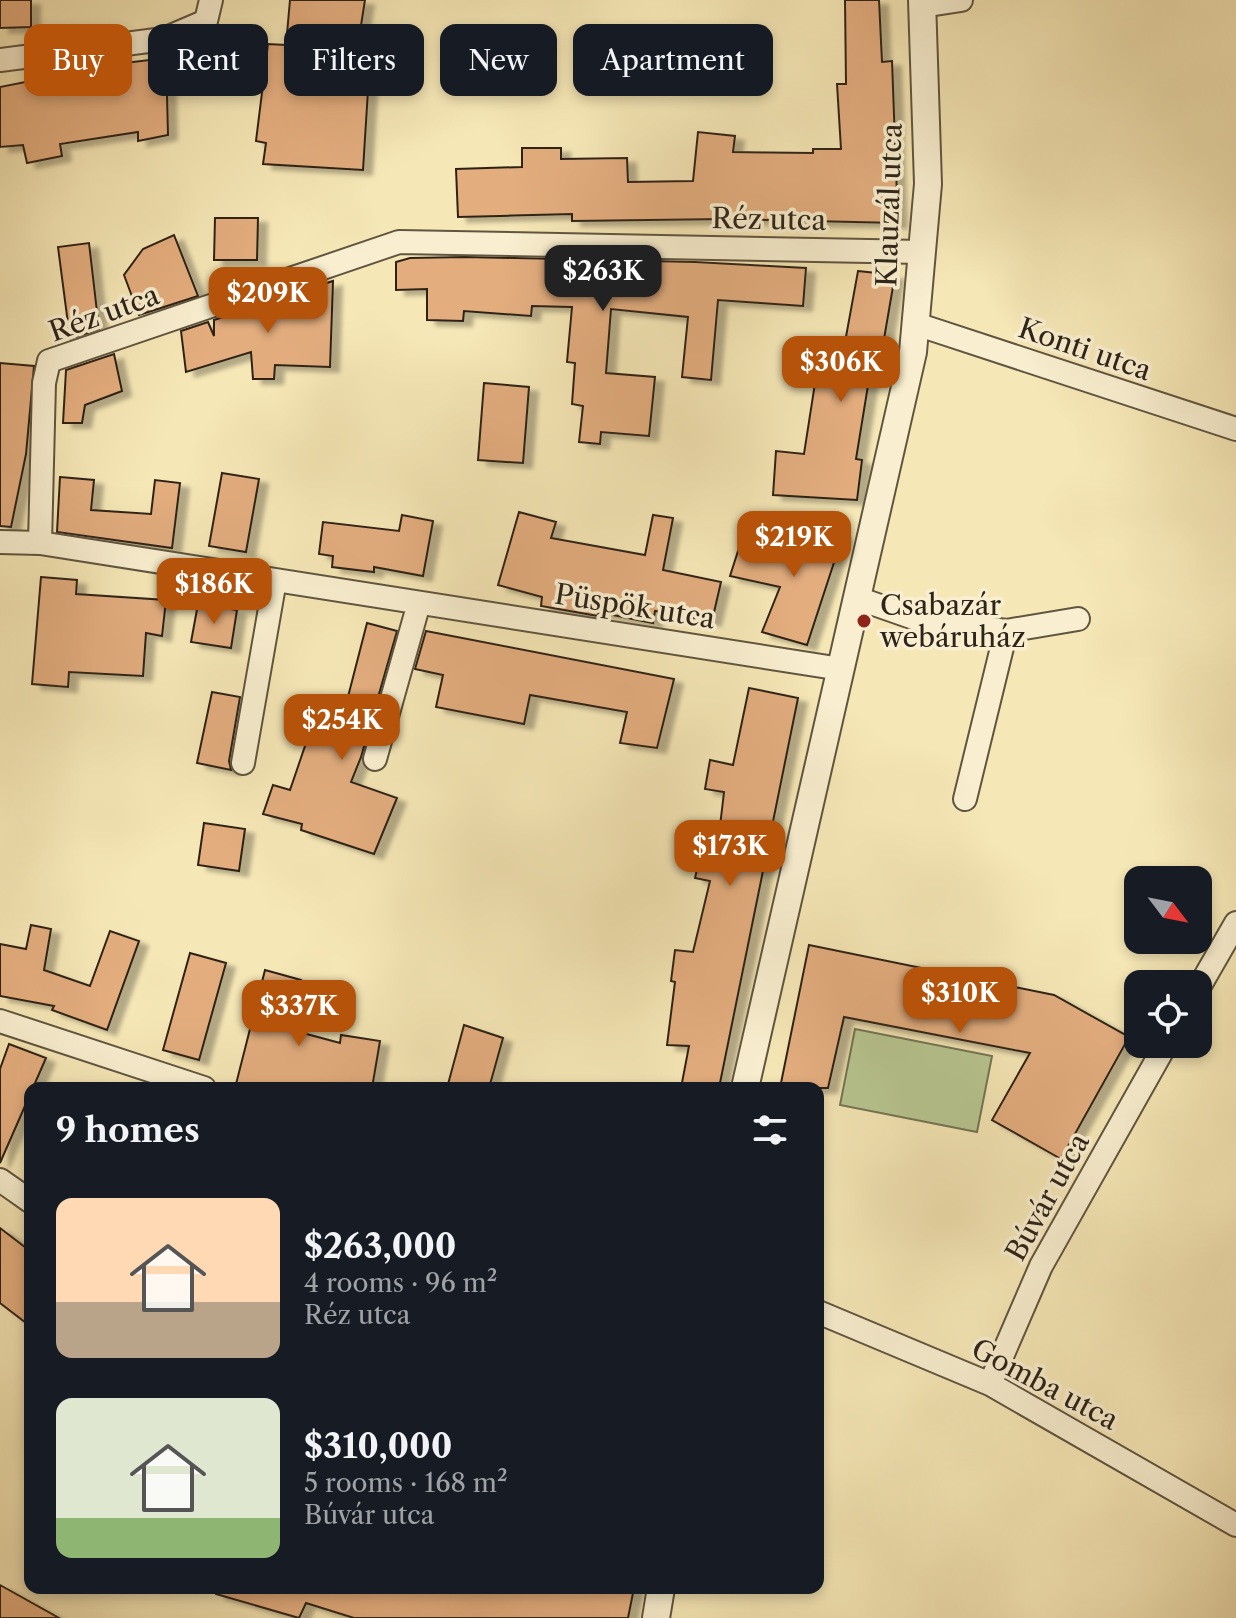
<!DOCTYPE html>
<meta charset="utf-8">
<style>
:root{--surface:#171b24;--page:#20242c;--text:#f1f3f6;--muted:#9ea1a6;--accent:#b45309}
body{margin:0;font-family:"Libre Caslon Text",serif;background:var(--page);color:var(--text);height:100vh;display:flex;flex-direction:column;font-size:30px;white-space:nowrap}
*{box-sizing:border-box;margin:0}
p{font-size:26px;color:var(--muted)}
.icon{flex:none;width:44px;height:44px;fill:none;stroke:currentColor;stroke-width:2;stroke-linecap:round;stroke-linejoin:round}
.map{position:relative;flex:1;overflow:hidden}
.side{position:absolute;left:24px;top:1082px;width:800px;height:512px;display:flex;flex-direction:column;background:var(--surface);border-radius:16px;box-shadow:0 4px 12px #0003}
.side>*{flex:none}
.hud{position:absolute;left:24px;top:24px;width:800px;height:72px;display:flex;gap:16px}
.needle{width:52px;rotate:122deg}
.controls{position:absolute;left:1124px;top:866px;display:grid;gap:16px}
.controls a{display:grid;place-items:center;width:88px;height:88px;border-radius:16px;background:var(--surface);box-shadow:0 4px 12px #0003;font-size:40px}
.price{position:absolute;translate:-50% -68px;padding:0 18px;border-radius:16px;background:var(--accent);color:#fff;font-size:26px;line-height:52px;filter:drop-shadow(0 2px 4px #0008)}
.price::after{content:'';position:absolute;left:50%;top:48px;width:24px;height:18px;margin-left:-12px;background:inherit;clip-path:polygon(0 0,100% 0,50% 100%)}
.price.active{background:#222;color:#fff}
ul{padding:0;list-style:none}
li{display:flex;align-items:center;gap:24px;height:200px;padding:0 32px}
li span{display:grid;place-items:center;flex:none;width:224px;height:160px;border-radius:16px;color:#555}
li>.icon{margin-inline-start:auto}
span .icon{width:96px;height:96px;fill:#fffc;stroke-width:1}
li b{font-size:34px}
h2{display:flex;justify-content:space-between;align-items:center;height:96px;padding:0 32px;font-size:34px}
.tag{padding:0 28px;border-radius:16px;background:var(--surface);box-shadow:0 4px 12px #0003;font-size:28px;line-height:72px}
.tag.active{background:var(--accent);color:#fff}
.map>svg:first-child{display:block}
.green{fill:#b8c791;stroke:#737655;stroke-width:2}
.building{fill:#e3ad7e;stroke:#2e2419;stroke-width:2;filter:url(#shadow)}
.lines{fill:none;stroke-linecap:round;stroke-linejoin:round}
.minor-casing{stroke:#605540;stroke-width:26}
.tertiary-casing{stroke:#605540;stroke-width:30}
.minor{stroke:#f9efd0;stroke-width:22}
.tertiary{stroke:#f9efd0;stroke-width:26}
.poi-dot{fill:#8f2418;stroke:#f9efd0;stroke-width:3}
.labels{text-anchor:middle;stroke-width:7;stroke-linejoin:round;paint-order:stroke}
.street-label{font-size:28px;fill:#2e2419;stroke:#f9efd0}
.poi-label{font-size:28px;fill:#2e2419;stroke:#f9efd0;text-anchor:start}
</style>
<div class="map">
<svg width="1236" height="1618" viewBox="0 0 1236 1618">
<defs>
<filter id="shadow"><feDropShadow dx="9" dy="5" stdDeviation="2" flood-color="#0004"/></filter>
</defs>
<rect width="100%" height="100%" fill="#f6e7b6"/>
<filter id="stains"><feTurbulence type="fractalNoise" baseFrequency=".0025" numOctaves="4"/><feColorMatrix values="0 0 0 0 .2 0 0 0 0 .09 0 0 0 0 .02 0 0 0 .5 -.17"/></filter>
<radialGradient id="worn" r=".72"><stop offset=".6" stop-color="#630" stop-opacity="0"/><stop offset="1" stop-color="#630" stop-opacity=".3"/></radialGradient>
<path class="green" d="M 855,1029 L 992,1056 L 977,1132 L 840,1105 Z"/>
<path class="building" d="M 0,0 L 31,0 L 31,27 L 0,28 Z
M 290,0 L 365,0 L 359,38 L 371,42 L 363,170 L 263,164 L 266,143 L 256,141 L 268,44 L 286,45 Z
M 845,0 L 879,0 L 882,62 L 892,61 L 898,223 L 724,219 L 572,221 L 572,214 L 458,217 L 456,169 L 522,167 L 522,148 L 561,148 L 561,159 L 627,158 L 628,182 L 693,181 L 698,132 L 735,136 L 733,152 L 813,153 L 813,149 L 841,149 L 837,84 L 846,84 Z
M 166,58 L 168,135 L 138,141 L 138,132 L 60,144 L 62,156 L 27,163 L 23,145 L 0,147 L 0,87 L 116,64 Z
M 215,218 L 258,218 L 257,260 L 214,260 Z
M 174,235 L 198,296 L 139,315 L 124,275 L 143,249 Z
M 89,243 L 99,329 L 70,339 L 58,247 Z
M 465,257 L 695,262 L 806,268 L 803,306 L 718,300 L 711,380 L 682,377 L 688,317 L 611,309 L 606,373 L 655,377 L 649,436 L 601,432 L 600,444 L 579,442 L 583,406 L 572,404 L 575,363 L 567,362 L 572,307 L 532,306 L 531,316 L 464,311 L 463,321 L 427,320 L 427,289 L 396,290 L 396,262 L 410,258 Z
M 858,271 L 895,275 L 878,374 L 870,373 L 856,459 L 862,460 L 857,500 L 773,495 L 776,451 L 804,454 L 815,383 L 837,386 Z
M 333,281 L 330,367 L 275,365 L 274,379 L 253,379 L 251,352 L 186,372 L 181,331 L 208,322 L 214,336 L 214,320 Z
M 114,354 L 122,391 L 85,405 L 82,423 L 63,423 L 66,370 Z
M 0,363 L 34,366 L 26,454 L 11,527 L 0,526 Z
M 484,383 L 529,387 L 523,463 L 478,460 Z
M 222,473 L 259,479 L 246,552 L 209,546 Z
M 60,477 L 94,480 L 91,510 L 151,514 L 155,480 L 180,483 L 172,548 L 57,532 Z
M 519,512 L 556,522 L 551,538 L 645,555 L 653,515 L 673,518 L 663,570 L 721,582 L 712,621 L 655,611 L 653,623 L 598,612 L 598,616 L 541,606 L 542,597 L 498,585 Z
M 402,515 L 433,521 L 423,576 L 374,567 L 374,572 L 332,567 L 333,556 L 319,554 L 323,522 L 399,531 Z
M 793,520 L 843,535 L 807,645 L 762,632 L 780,587 L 730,576 L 739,548 L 782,560 Z
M 41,577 L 77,580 L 76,594 L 166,600 L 162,636 L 146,633 L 143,676 L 69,672 L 68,687 L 32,684 Z
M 198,604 L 237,610 L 231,648 L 191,642 Z
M 367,623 L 397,631 L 361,757 L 351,782 L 397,798 L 374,854 L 301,830 L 302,824 L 263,814 L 273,785 L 290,790 L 318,708 L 342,720 Z
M 426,631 L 674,679 L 657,748 L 620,743 L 627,712 L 530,695 L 524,724 L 436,707 L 443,675 L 415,669 Z
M 749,688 L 798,698 L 719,1088 L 681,1088 L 689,1046 L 667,1045 L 675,982 L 671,981 L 675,950 L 693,952 L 710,881 L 695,878 L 704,840 L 718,843 L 724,792 L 705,789 L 710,760 L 733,765 Z
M 212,692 L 240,697 L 229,761 L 231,770 L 197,763 Z
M 204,823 L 245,829 L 239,871 L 198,865 Z
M 31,925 L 51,929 L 44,970 L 90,986 L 110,931 L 139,941 L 107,1030 L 52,1010 L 54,1006 L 0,996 L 0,944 L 26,949 Z
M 809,945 L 1054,995 L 1129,1037 L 1061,1159 L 992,1120 L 1030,1053 L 844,1017 L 828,1088 L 780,1088 Z
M 190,953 L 226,963 L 199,1060 L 163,1050 Z
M 265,970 L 301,980 L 288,1029 L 340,1043 L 341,1035 L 380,1041 L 372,1088 L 235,1088 Z
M 464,1025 L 503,1038 L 489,1088 L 447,1088 Z
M 9,1044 L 46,1058 L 0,1163 L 0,1069 Z
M 0,1228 L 30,1251 L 30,1326 L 0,1303 Z
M 0,1585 L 59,1618 L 0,1618 Z
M 216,1588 L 634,1588 L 628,1618 L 354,1618 L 306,1603 L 299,1618 L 216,1594 Z"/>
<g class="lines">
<g class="minor-casing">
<path id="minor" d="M 922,6 L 961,0
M 0,60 L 164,39 L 206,21 L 211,0
M 916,324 L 1236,429
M 0,542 L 40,543 L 841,669
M 40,543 L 44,383 L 49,361 L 399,242 L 922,252
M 857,598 L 917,619 L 1006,631 L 1078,619
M 375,759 L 419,603
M 243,763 L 275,580
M 965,799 L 1006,631
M 1198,989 L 1236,923
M 0,1021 L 204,1088
M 0,1180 L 30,1201
M 818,1312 L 990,1384 L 1236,1525
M 990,1384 L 1041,1266 L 1166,1044"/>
</g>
<g class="tertiary-casing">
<path id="tertiary" d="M 745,1088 L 913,352 L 928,184 L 922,0
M 656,1618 L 661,1588"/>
</g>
<use href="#minor" class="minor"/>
<use href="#tertiary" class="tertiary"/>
</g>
<circle class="poi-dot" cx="864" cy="621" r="8"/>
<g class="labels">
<g class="street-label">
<text transform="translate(889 205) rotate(-88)" y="10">Klauzál utca</text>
<text transform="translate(769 219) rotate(1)" y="10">Réz utca</text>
<text transform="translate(104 313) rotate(-20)" y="10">Réz utca</text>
<text transform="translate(1085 349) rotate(19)" y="10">Konti utca</text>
<text transform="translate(635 606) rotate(9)" y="10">Püspök utca</text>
<text transform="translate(1047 1197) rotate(-61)" y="10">Búvár utca</text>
<text transform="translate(1045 1384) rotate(28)" y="10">Gomba utca</text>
</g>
<g class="poi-label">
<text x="880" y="615">Csabazár<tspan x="880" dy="32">webáruház</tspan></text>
</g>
</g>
<rect width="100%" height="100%" filter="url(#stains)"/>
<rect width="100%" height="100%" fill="url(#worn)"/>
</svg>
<div class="controls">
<a><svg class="needle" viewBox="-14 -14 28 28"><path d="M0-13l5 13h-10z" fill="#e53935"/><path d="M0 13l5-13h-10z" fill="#9ea1a6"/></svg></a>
<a><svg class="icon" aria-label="locate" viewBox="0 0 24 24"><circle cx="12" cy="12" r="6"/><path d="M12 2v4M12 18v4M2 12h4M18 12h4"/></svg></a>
</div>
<b class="price active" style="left:603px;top:313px">$263K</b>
<b class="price" style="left:268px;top:335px">$209K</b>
<b class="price" style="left:841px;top:404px">$306K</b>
<b class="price" style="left:794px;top:579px">$219K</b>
<b class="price" style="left:214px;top:626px">$186K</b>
<b class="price" style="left:342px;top:762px">$254K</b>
<b class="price" style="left:730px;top:888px">$173K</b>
<b class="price" style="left:960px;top:1035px">$310K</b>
<b class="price" style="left:299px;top:1048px">$337K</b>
<div class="hud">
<a class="tag active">Buy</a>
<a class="tag">Rent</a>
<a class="tag">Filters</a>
<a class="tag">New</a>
<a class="tag">Apartment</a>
</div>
<section class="side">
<h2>9 homes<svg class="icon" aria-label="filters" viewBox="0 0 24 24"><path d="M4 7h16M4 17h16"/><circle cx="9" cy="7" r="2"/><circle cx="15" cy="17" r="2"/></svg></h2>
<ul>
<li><span style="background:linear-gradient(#ffd9b3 65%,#b9a48a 0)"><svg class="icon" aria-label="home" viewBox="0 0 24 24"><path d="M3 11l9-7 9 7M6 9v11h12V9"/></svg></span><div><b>$263,000</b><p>4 rooms · 96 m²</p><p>Réz utca</p></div></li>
<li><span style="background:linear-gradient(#dfe7d0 75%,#8fb573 0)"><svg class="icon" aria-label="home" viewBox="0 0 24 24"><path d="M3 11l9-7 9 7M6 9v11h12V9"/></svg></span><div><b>$310,000</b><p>5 rooms · 168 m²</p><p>Búvár utca</p></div></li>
</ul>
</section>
</div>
